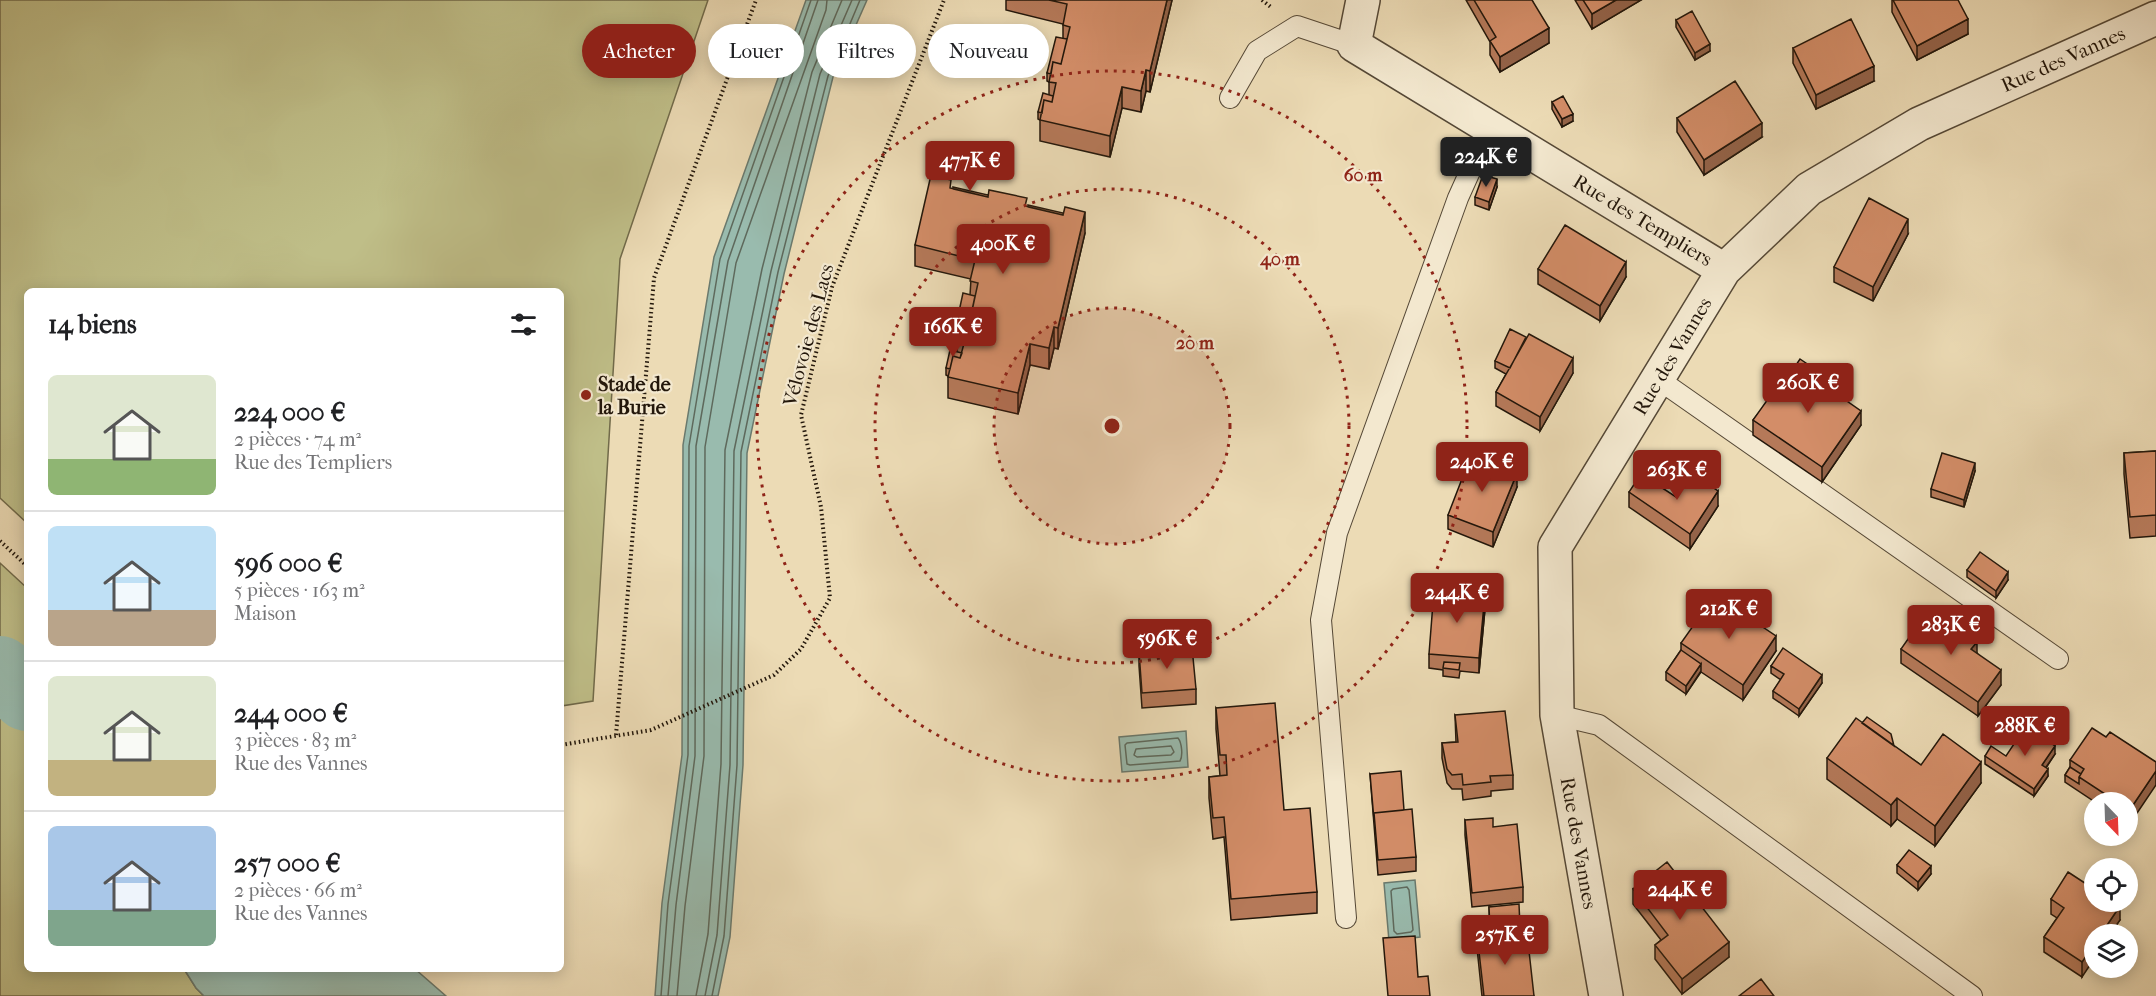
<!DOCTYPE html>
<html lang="fr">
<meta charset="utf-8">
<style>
:root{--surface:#fff;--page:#f2f2f2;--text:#202124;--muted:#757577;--line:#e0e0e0;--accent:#8f2418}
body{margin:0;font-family:"IM FELL French Canon",serif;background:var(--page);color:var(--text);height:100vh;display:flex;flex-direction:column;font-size:22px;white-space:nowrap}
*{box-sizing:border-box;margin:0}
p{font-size:20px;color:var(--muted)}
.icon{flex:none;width:33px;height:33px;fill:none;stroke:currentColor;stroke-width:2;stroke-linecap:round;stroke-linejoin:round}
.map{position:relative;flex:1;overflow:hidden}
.sheet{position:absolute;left:24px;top:288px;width:540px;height:684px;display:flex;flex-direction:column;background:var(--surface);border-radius:9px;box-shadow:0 3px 15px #0003}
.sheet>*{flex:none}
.hud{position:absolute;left:582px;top:24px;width:570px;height:54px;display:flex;gap:12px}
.needle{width:39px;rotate:157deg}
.buttons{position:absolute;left:2084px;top:792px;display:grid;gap:12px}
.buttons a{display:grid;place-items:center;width:54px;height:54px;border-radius:50%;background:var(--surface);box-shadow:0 3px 15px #0003;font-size:30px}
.price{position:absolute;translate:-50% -51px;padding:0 14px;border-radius:6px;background:var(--accent);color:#fff;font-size:20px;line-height:39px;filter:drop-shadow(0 2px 3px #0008)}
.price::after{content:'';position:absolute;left:50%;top:36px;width:18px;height:14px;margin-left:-9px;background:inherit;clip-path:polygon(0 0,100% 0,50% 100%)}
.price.active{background:#222;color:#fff}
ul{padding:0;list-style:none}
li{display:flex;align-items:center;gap:18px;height:150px;padding:0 24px}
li+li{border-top:2px solid var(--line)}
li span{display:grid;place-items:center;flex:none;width:168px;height:120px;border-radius:9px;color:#555}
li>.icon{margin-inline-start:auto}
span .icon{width:72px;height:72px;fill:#fffc;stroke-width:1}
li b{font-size:26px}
h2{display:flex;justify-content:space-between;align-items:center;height:72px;padding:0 24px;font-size:26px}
.chip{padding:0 21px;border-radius:27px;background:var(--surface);box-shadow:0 3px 15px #0003;font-size:21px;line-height:54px}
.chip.active{background:var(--accent);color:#fff}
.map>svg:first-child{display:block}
.green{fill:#bfbe88;stroke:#716a4a;stroke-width:1.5}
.water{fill:#99bbae;stroke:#6a796d;stroke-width:1.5}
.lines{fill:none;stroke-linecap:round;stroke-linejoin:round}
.shore{stroke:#5e695c;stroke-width:1.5}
.river{stroke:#99bbae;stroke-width:70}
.lane-casing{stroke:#554836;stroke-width:22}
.street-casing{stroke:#554836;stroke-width:36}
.path{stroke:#23170b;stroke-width:4;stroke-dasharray:1.5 3;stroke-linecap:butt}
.lane{stroke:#f3e8cf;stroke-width:20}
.street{stroke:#f3e8cf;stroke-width:33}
.wall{fill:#b57959;stroke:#23170b;stroke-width:1.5}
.shaded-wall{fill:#946349;stroke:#23170b;stroke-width:1.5}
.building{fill:#d38d68;stroke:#23170b;stroke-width:1.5}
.ring{fill:none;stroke:#8f2418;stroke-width:3;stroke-dasharray:3 6}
.poi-dot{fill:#8f2418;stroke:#f3e8cf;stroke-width:2}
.labels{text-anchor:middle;stroke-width:4.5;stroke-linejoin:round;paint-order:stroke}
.street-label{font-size:20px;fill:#23170b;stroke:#f3e8cf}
.poi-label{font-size:20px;font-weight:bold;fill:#23170b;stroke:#f3e8cf;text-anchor:start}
.centre{fill:#8f2418;stroke:#f3e8cf;stroke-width:3}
.ring-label{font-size:18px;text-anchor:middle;font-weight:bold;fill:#8f2418;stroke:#f3e8cf;stroke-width:4.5;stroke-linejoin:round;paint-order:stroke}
</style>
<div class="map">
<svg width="2156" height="996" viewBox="0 0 2156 996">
<rect width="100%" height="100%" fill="#ecdbb5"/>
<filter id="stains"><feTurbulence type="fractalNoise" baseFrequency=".00333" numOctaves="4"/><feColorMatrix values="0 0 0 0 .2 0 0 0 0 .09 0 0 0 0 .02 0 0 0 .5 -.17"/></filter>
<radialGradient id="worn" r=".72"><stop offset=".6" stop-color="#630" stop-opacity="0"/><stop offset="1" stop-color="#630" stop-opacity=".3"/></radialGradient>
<path class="green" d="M 0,0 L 708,0 L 620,259 L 593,701 L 561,706 L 561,291 L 27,291 L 27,523 L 0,498 Z
M 0,563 L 27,588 L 27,679 L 0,654 Z
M 0,695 L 27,726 L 27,969 L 184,969 L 196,988 L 204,996 L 0,996 Z"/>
<path class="water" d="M 806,0 L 867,0 L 833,77 L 784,274 L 747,453 L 743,765 L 730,937 L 718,996 L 655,996 L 662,903 L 682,755 L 683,445 L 714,257 Z
M 1186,731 L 1188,767 L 1122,772 L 1119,737 Z
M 1415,880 L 1420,937 L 1389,941 L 1384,883 Z
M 184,969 L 415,969 L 446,996 L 204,996 L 196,988 Z"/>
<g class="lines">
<path class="shore" d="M 1178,738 C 1182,743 1183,756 1180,761 L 1130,765 L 1127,764 L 1125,745 L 1127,743 Z
M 1171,746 L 1174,752 L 1171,755 L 1137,757 L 1134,755 L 1136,749 Z
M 1407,887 L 1409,890 L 1413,930 L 1411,932 L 1397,934 L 1394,931 L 1391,891 L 1393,889 Z
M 661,996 L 668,904 L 688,755 L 689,446 L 720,259 L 811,0
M 668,996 L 676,905 L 695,756 L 696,446 L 728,261 L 818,0
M 677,996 L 685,906 L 704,756 L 705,447 L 736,263 L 826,10 L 827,0
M 696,996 L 708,934 L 721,764 L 725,450 L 762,269 L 812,72 L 842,0
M 705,996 L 717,935 L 730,765 L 734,451 L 771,271 L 820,74 L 852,0
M 712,996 L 724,936 L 737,765 L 741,452 L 778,272 L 828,76 L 860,0"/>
<path class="river" d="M 0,671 L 27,696"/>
<g class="lane-casing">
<path id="lane" d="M 1230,98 L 1257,51 L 1297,26 L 1354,45
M 1658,379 L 2058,659
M 1557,715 L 1599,725 L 1972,996
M 1346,918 L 1321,620 L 1337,533 L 1458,198 L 1490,127"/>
</g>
<g class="street-casing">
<path id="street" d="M 1363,0 L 1354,45 L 1724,270
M 1606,996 L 1557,715 L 1555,547 L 1724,270 L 1809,189 L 1919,124 L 2156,18"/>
</g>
<path class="path" d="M 1262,0 L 1272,8
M 0,541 L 27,566
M 616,735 L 654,278 L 756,0
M 561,745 L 651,730 L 774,675 L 801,649 L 830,598 L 821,507 L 801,415 L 832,287 L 944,0"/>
<use href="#lane" class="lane"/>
<use href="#street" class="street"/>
</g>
<path class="wall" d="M 1006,0 L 1172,0 L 1150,92 L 1146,91 L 1141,112 L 1122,108 L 1110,157 L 1040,141 L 1040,120 L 1038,119 L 1038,112 L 1049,95 L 1049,82 L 1047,81 L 1047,73 L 1063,39 L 1063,24 L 1006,10 Z
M 1466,0 L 1532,0 L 1549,43 L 1500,72 L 1490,55 L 1490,42 Z
M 1575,0 L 1641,0 L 1592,29 Z
M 1892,0 L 1958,0 L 1968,34 L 1917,60 L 1892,12 Z
M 1676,20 L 1710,51 L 1695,60 L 1676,27 Z
M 1793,48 L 1874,81 L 1816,109 L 1793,63 Z
M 1552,102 L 1573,121 L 1562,127 L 1552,109 Z
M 1677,118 L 1762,137 L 1704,175 L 1677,132 Z
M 1497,187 L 1489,210 L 1475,205 L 1475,197 Z
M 951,189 L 1027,207 L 1085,233 L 1058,349 L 1054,348 L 1049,369 L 1030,365 L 1018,414 L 948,398 L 948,376 L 946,375 L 946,368 L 957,351 L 957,338 L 955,338 L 955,330 L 970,295 L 971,279 L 915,266 L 915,245 Z
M 1908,234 L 1873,301 L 1834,282 L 1834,267 Z
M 1538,269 L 1626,277 L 1600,321 L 1538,284 Z
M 1526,340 L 1573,373 L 1540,431 L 1496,406 L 1496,392 L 1506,374 L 1495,368 L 1495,361 Z
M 1786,380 L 1828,388 L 1861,425 L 1822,482 L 1753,435 L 1753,420 Z
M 2156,451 L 2156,536 L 2130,538 L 2124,474 L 2124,453 Z
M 1975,471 L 1964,507 L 1931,497 L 1931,489 Z
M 1517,487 L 1493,547 L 1448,529 L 1448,515 Z
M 1629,492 L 1676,497 L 1718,506 L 1690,549 L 1629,507 Z
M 1967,570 L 2008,580 L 1996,598 L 1967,577 Z
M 1485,609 L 1479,673 L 1460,671 L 1459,678 L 1443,676 L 1443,670 L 1429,668 L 1429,654 Z
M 1681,643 L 1776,651 L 1743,700 L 1701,672 L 1686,694 L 1666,680 L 1666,672 L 1681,650 Z
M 1901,649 L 1977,653 L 2001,685 L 1978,716 L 1901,663 Z
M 1139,652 L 1196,689 L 1196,704 L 1142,708 L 1139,666 Z
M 1771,666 L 1822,683 L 1799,716 L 1773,698 L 1773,691 L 1781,680 L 1771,673 Z
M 1216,708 L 1284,810 L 1317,892 L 1317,913 L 1231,920 L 1224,837 L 1213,839 L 1209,798 L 1209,777 L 1220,776 L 1216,729 Z
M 1455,715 L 1513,775 L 1513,789 L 1491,791 L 1491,796 L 1463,800 L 1462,789 L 1452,789 L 1447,783 L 1442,758 L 1442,743 L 1456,742 Z
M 2106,737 L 2156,762 L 2129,825 L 2127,824 L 2127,802 L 2095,802 L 2065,782 L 2065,775 L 2070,767 L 2070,760 Z
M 1894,746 L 1921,765 L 1981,783 L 1935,846 L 1897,819 L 1891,826 L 1827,779 L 1827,758 Z
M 2055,754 L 2046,768 L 2048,776 L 2034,796 L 1985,764 L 1985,756 L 2006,756 Z
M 1370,774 L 1404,810 L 1416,857 L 1416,871 L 1378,875 Z
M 1465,820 L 1523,887 L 1523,902 L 1472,907 L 1465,835 Z
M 1897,865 L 1931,874 L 1918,890 L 1897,873 Z
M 1633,889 L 1729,957 L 1682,994 L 1655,959 L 1655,945 L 1661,940 L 1633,904 Z
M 2051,899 L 2120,920 L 2110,934 L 2094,934 L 2082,977 L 2044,952 L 2044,937 L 2057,918 L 2051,914 Z
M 1489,907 L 1520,927 L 1520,935 L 1505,936 L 1506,944 L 1534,996 L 1482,996 L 1477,948 L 1477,934 L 1490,933 Z"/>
<path class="shaded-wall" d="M 1167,0 L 1172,0 L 1150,92 L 1150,71 Z
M 1616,0 L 1641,0 L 1592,29 L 1592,14 Z
M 1968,19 L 1968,34 L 1917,60 L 1917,46 Z
M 1549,28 L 1549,43 L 1500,72 L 1500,57 Z
M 1710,44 L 1710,51 L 1695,60 L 1695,53 Z
M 1874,66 L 1874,81 L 1816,109 L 1816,95 Z
M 1146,70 L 1146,91 L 1141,112 L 1141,91 Z
M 1122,87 L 1122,108 L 1110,157 L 1110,136 Z
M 1573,114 L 1573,121 L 1562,127 L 1562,119 Z
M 1762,123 L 1762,137 L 1704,175 L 1704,160 Z
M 1497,179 L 1497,187 L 1489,210 L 1489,202 Z
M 1085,212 L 1085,233 L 1058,349 L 1058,328 Z
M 1908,219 L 1908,234 L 1873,301 L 1873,287 Z
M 1626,262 L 1626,277 L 1600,321 L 1600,306 Z
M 1054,327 L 1054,348 L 1049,369 L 1049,348 Z
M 1030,344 L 1030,365 L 1018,414 L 1018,393 Z
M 1573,358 L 1573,373 L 1540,431 L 1540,417 Z
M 1828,378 L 1828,393 L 1824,385 Z
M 1861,411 L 1861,425 L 1822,482 L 1822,467 Z
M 1975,463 L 1975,471 L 1964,507 L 1964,500 Z
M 1517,473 L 1517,487 L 1493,547 L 1493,532 Z
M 1718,491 L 1718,506 L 1690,549 L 1690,534 Z
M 2008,572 L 2008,580 L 1996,598 L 1996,591 Z
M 1485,594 L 1485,609 L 1479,673 L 1479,658 Z
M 1776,636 L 1776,651 L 1743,700 L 1743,685 Z
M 1977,642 L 1977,656 L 1971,649 Z
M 1701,664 L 1701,671 L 1686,694 L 1686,686 Z
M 2001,670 L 2001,685 L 1978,716 L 1978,702 Z
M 1822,675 L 1822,683 L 1799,716 L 1799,709 Z
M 2055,746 L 2055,754 L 2042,773 L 2042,765 Z
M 1981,762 L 1981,783 L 1935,846 L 1935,826 Z
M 2048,769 L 2048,776 L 2034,796 L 2034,789 Z
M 2156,771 L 2156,785 L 2129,825 L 2129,811 Z
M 1897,798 L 1897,819 L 1891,826 L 1891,805 Z
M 1931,866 L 1931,874 L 1918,890 L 1918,882 Z
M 2120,906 L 2120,920 L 2110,934 L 2101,934 Z
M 1729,942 L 1729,957 L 1682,994 L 1682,979 Z
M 2094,945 L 2094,959 L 2082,977 L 2082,962 Z"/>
<path class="building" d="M 1049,0 L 1167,0 L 1150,71 L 1146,70 L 1141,91 L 1122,87 L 1110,136 L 1040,120 L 1044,100 L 1052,102 L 1056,83 L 1049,82 L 1053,62 L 1061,64 L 1070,27 L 1063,25 L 1067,4 Z
M 1474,0 L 1532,0 L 1549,28 L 1500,57 L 1490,41 L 1496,37 Z
M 1583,0 L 1616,0 L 1592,14 Z
M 1893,0 L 1958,0 L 1968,19 L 1917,46 Z
M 1692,11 L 1710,44 L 1695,53 L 1676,20 Z
M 1851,19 L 1874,66 L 1816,95 L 1793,48 Z
M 1056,37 L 1067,39 L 1061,64 L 1053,62 L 1051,74 L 1047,73 Z
M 1735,81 L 1762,123 L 1704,160 L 1677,118 Z
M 1043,93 L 1053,96 L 1052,102 L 1044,100 L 1042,113 L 1038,112 Z
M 1563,96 L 1573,114 L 1562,119 L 1552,102 Z
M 931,175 L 951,180 L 950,188 L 988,197 L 989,190 L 1027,198 L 1025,206 L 1063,215 L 1065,207 L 1085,212 L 1058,328 L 1054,327 L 1049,348 L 1030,344 L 1018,393 L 948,377 L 953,356 L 960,358 L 965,340 L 957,338 L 961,318 L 970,320 L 978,283 L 970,281 L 975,260 L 915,245 Z
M 1483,175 L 1497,179 L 1489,202 L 1475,197 Z
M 953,187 L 988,195 L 988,197 L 953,189 Z
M 1869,198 L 1908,219 L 1873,287 L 1834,267 Z
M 1028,205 L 1063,213 L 1063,215 L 1028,207 Z
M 1565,225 L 1626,262 L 1600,306 L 1538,269 Z
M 963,293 L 975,296 L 970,320 L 961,318 L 958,331 L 955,330 Z
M 1510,329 L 1526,337 L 1510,368 L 1495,361 Z
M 1529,334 L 1573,358 L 1540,417 L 1496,392 Z
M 950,350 L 962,353 L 960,358 L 953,356 L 950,369 L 946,368 Z
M 1800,359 L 1828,378 L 1824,385 L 1861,411 L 1822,467 L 1753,420 L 1783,378 L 1786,380 Z
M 2156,451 L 2156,515 L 2130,517 L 2124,453 Z
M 1472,453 L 1517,473 L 1493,532 L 1448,515 Z
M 1942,453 L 1975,463 L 1964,500 L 1931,489 Z
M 1641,474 L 1676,497 L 1693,474 L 1718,491 L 1690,534 L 1629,492 Z
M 1980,552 L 2008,572 L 1996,591 L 1967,570 Z
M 1434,590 L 1485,594 L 1479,658 L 1429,654 Z
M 1715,595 L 1776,636 L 1743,685 L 1681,643 Z
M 1929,609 L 1977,642 L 1971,649 L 2001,670 L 1978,702 L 1901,649 Z
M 1192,647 L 1196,689 L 1142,693 L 1139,652 Z
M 1783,648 L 1822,675 L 1799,709 L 1773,691 L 1784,674 L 1771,666 Z
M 1681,650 L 1701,664 L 1686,686 L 1666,672 Z
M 1444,662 L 1460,663 L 1459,670 L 1443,668 Z
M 1275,703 L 1284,810 L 1310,808 L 1317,892 L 1231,899 L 1224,817 L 1213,818 L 1209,777 L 1227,775 L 1226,755 L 1220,755 L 1216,708 Z
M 1505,711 L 1513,775 L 1490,776 L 1491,782 L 1463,785 L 1462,774 L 1452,775 L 1447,769 L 1442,743 L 1458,742 L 1455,715 Z
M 1867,717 L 1891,734 L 1894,746 L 1862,723 Z
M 1856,718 L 1921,765 L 1943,734 L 1981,762 L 1935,826 L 1897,798 L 1891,805 L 1827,758 Z
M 2026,726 L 2055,746 L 2042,765 L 2048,769 L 2034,789 L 1985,756 L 1991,746 L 2006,756 Z
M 2092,728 L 2106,737 L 2110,732 L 2156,762 L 2156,771 L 2129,811 L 2127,809 L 2127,802 L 2117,802 L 2079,777 L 2084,769 L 2070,760 Z
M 2070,767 L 2081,774 L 2079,777 L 2079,784 L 2065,775 Z
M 1401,771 L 1404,810 L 1374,813 L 1374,820 L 1370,774 Z
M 1412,809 L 1416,857 L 1378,860 L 1374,813 Z
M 1493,818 L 1493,827 L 1517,824 L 1523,887 L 1472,893 L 1465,820 Z
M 1909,850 L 1931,866 L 1918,882 L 1897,865 Z
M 1667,862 L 1729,942 L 1682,979 L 1655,945 L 1668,935 L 1633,889 Z
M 2068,872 L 2094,889 L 2094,902 L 2114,902 L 2120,906 L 2101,934 L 2094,934 L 2094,945 L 2082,962 L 2044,937 L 2064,908 L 2051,899 Z
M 1519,904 L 1520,927 L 1490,930 L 1489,907 Z
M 1505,931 L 1506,944 L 1528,942 L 1534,996 L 1484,996 L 1477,934 Z
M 1415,936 L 1418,977 L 1428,976 L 1430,996 L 1388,996 L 1383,938 Z
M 1761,979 L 1774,996 L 1739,996 Z"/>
<circle cx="1112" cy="426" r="118" fill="#8f2418" fill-opacity=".12"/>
<g class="ring">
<circle cx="1112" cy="426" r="118"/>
<circle cx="1112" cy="426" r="237"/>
<circle cx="1112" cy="426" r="355"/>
</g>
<circle class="poi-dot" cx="586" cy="395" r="6"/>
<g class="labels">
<g class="street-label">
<text transform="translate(2063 59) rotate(-24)" y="7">Rue des Vannes</text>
<text transform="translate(1643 220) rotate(31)" y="7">Rue des Templiers</text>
<text transform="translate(808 335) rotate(-75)" y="7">Vélovoie des Lacs</text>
<text transform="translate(1672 356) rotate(-59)" y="7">Rue des Vannes</text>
<text transform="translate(1579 843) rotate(80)" y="7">Rue des Vannes</text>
</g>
<g class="poi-label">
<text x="598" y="391">Stade de<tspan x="598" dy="23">la Burie</tspan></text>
</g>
</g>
<circle cx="1112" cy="426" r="9" class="centre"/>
<g class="ring-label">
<text x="1363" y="181">60 m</text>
<text x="1280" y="265">40 m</text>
<text x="1195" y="349">20 m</text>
</g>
<rect width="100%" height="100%" filter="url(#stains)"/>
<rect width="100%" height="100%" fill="url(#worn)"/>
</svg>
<div class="buttons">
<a><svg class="needle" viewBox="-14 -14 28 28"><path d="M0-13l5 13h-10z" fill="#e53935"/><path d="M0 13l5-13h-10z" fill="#757577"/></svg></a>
<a><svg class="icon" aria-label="locate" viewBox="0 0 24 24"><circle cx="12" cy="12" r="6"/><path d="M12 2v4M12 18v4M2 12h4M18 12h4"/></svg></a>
<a><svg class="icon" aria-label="layers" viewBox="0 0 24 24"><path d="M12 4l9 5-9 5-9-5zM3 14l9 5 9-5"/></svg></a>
</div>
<b class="price active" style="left:1486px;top:188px">224K €</b>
<b class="price" style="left:970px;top:192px">477K €</b>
<b class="price" style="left:1003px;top:275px">400K €</b>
<b class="price" style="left:953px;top:358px">166K €</b>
<b class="price" style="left:1808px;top:414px">260K €</b>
<b class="price" style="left:1482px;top:493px">240K €</b>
<b class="price" style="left:1677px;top:501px">263K €</b>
<b class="price" style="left:1457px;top:624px">244K €</b>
<b class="price" style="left:1729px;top:640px">212K €</b>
<b class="price" style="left:1951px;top:656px">283K €</b>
<b class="price" style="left:1167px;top:670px">596K €</b>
<b class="price" style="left:2025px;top:757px">288K €</b>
<b class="price" style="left:1680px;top:921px">244K €</b>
<b class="price" style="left:1505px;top:966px">257K €</b>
<div class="hud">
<a class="chip active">Acheter</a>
<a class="chip">Louer</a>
<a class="chip">Filtres</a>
<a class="chip">Nouveau</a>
</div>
<section class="sheet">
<h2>14 biens<svg class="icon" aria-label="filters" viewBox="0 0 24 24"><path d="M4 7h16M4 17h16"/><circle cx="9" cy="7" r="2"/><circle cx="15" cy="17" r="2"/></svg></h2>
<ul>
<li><span style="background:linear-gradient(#dfe7d0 70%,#8fb573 0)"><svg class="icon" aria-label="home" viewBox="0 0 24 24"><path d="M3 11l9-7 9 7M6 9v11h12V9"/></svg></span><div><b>224 000 €</b><p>2 pièces · 74 m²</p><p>Rue des Templiers</p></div></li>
<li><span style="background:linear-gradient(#bfe0f5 70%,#b9a48a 0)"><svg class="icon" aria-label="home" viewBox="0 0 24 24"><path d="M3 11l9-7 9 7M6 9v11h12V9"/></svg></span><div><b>596 000 €</b><p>5 pièces · 163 m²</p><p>Maison</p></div></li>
<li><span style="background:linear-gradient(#dfe7d0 70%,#c2b280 0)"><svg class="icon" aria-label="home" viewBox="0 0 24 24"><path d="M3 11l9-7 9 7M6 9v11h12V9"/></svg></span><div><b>244 000 €</b><p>3 pièces · 83 m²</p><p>Rue des Vannes</p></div></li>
<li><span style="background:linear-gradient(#a9c7e8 70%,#7fa58c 0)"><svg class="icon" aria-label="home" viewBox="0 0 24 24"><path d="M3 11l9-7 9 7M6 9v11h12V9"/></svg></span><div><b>257 000 €</b><p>2 pièces · 66 m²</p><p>Rue des Vannes</p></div></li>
</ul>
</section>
</div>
